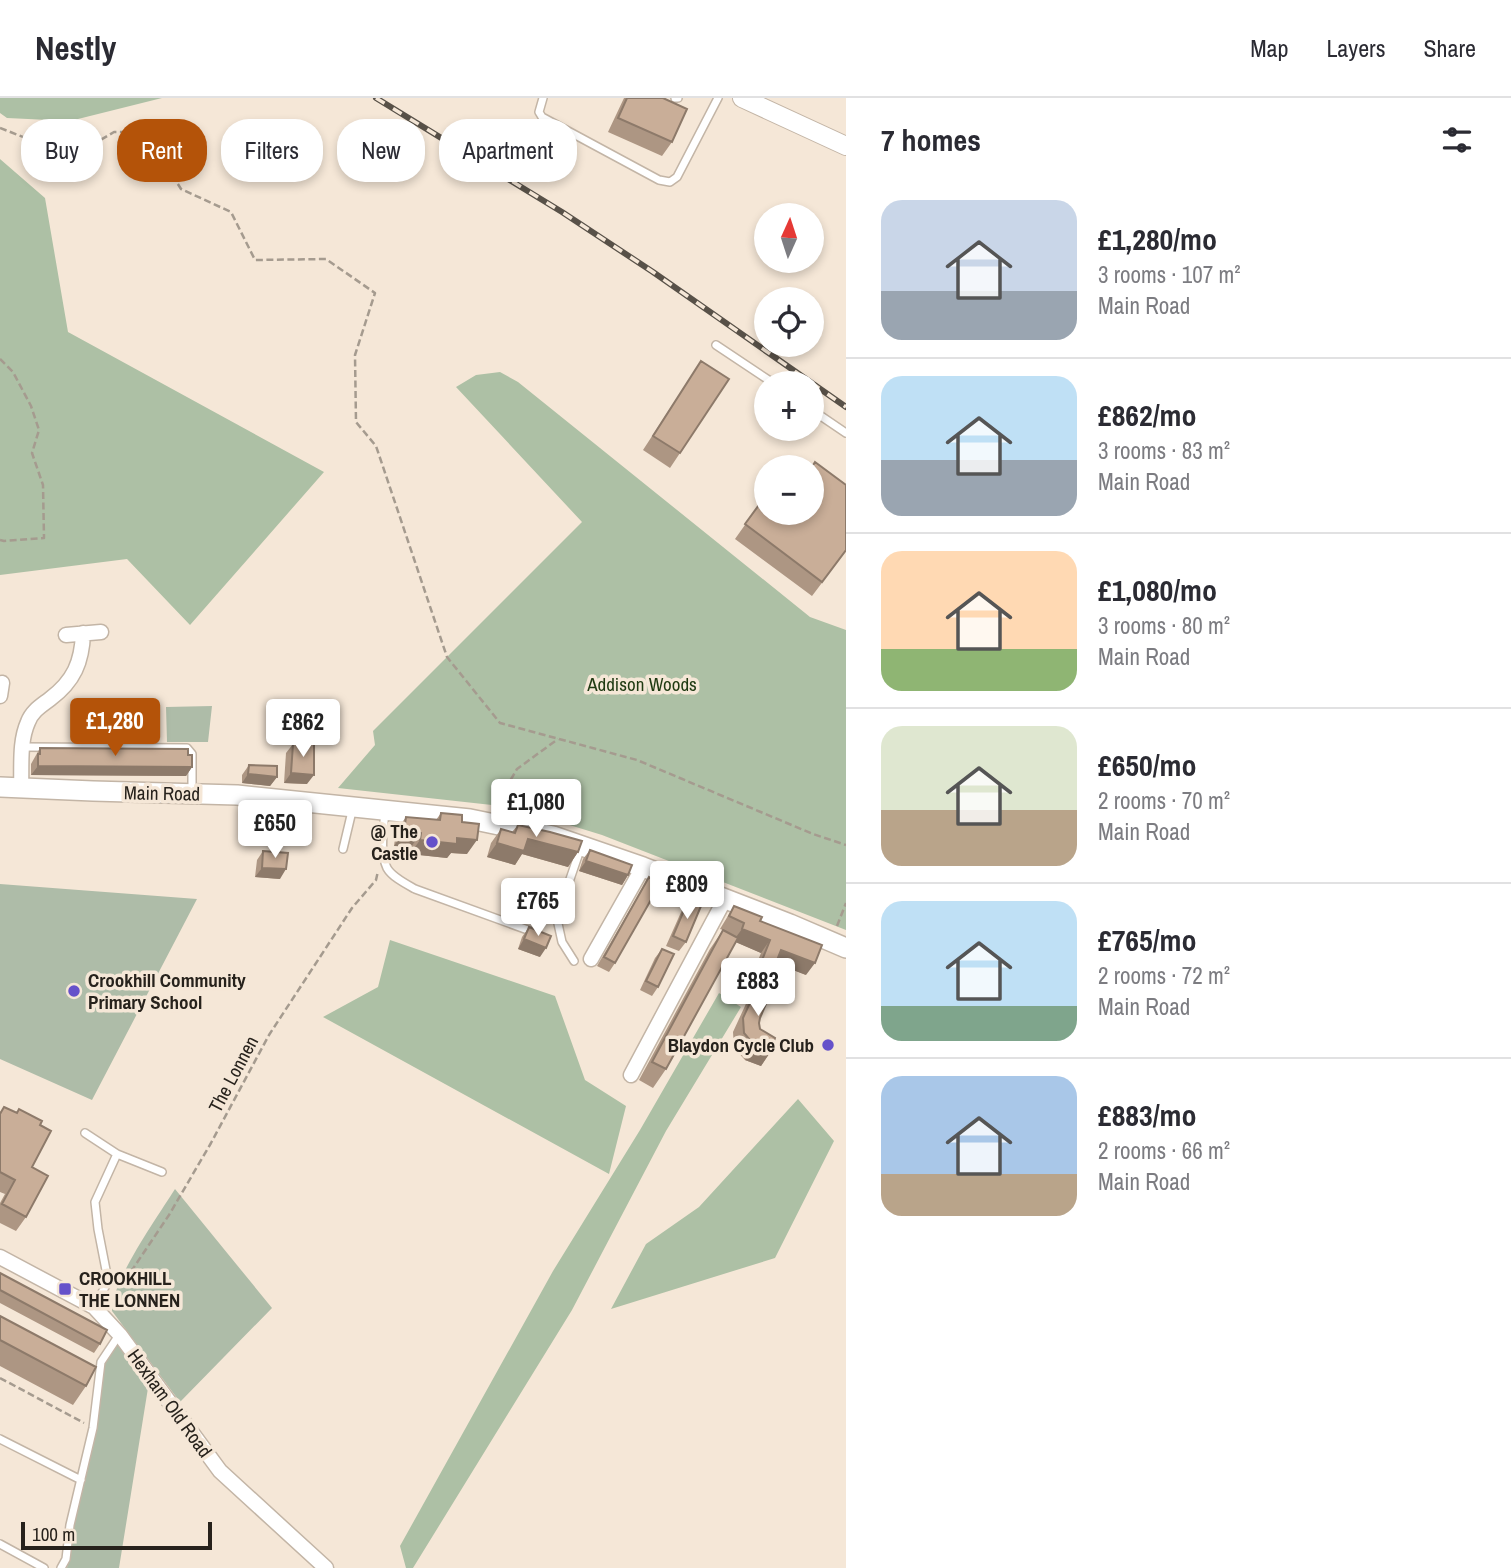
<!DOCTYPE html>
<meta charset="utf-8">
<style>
:root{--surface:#fff;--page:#f2f2f3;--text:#2b2b33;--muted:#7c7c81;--line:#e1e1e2;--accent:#b45309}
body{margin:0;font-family:"Archivo Narrow",sans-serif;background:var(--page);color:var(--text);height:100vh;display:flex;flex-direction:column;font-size:26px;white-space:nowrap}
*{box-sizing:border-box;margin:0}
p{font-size:23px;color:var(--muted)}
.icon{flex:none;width:38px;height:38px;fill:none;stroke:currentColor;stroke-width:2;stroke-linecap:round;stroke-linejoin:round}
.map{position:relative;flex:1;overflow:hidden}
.side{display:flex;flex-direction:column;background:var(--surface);width:665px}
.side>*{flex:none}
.banner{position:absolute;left:21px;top:21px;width:665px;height:63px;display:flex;gap:14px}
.needle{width:46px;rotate:3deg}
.fabs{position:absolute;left:754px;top:105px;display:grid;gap:14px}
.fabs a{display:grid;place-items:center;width:70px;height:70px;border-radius:50%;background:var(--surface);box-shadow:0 4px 10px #0003;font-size:35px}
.scale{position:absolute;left:21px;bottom:18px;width:191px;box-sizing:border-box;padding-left:7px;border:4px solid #27221c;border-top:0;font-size:19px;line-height:24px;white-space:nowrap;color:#27221c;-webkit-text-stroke:5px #f5e7d7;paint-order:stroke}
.price{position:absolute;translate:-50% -60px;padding:0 16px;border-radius:7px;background:#fff;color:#222;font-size:23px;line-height:46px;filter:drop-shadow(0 2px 4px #0008)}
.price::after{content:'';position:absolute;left:50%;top:42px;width:21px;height:16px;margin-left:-10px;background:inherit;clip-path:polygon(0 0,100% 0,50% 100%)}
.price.current{background:var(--accent);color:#fff}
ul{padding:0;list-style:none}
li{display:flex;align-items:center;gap:21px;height:175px;padding:0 35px}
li+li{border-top:2px solid var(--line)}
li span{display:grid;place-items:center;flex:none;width:196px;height:140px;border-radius:21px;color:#555}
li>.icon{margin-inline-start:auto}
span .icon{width:84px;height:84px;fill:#fffc;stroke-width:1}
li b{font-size:30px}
h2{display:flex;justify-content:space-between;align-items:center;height:84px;padding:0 35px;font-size:30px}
.pill{padding:0 24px;border-radius:28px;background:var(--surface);box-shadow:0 4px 10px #0003;font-size:24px;line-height:63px}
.pill.current{background:var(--accent);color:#fff}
header{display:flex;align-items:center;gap:42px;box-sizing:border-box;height:98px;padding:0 35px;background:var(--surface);border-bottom:2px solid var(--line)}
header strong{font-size:33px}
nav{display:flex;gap:38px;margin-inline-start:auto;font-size:24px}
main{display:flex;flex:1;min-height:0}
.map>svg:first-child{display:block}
.green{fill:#aebca8}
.forest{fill:#adc0a5}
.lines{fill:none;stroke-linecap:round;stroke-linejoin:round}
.service-casing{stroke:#c3b5a6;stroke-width:10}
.minor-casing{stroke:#c3b5a6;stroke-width:17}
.tertiary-casing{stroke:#c3b5a6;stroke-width:20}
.secondary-casing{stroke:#c3b5a6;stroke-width:22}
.path{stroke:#a59b8f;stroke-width:2.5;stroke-dasharray:7 3.5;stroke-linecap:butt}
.service{stroke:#fff;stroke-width:7}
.minor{stroke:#fff;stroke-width:14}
.tertiary{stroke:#fff;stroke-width:18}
.secondary{stroke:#fff;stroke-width:19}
.rail-casing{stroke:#585148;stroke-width:6}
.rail{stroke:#f5e7d7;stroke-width:3.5;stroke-dasharray:10;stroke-linecap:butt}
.wall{fill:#ad9683}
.shaded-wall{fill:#8d7a6a}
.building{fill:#c9ae98;stroke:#8d7a6a;stroke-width:2}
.poi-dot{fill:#6551ca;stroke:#f5e7d7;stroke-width:2.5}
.labels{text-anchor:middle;stroke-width:7;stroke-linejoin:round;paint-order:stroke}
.park-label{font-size:19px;fill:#1f3a12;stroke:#f5e7d7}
.street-label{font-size:19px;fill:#27221c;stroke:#f5e7d7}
.poi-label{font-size:19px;font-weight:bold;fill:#27221c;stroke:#f5e7d7;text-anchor:end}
</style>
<header>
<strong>Nestly</strong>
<nav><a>Map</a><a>Layers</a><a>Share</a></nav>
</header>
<main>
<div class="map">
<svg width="846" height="1470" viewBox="0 0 846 1470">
<rect width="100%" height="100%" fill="#f5e7d7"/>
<path class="green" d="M 212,608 L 208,644 L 167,644 L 166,609 Z
M 0,786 L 197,801 L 92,1002 L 0,961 Z
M 175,1091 L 272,1210 L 180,1304 L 112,1213 C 111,1184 158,1118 175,1091 Z
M 119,1240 L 136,1263 L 148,1290 L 119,1470 L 67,1470 L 73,1428 L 95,1331 L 103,1265 Z"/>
<path class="forest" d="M 0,0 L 162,0 L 70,23 L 7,20 L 0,15 Z
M 0,61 L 45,100 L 68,234 L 324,374 L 190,527 L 127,461 L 0,477 Z
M 500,274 L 518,284 L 810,519 L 846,532 L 846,832 L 602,737 L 511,709 L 338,690 L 375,647 L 373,633 L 582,424 L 456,289 L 476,277 Z
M 390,842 L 555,898 L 585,982 L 626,1008 L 609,1076 L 323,919 L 378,889 Z
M 719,895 L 741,909 L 666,1033 L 572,1212 L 413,1470 L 406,1470 L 400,1448 L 553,1173 L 640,1032 Z
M 798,1001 L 834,1043 L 775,1160 L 611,1211 L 646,1146 L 699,1109 Z"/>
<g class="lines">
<g class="service-casing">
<path id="service" d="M 543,0 L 539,14 L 542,19 L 659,82 L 670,84 L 677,79 L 718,0
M 675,0 L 678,0
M 716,247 L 773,285
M 812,312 L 846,335
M 22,649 L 187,650 L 192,656 L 192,693
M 385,712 C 384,730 379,753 387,770 C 392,779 406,786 415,791 L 536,835
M 343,751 L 353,709
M 574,863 L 562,844 L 557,821 L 558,802 L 569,784 L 581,749
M 85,1035 L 117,1056
M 94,1209 L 105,1189 L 106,1172 L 98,1131 L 95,1104 L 117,1056 L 162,1074
M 0,1341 L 81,1382
M 0,1446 L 44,1470
M 61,1470 L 66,1461 L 70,1427 L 93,1330 L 101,1264 L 119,1237"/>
</g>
<g class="minor-casing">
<path id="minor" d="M 66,537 L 101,534
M 0,598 L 2,585
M 21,690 C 22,669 19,644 28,624 C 32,613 41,608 50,601 C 74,583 82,564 83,535
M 591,861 L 643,769
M 631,977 L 725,801
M 0,1159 L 94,1209 L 120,1237 L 220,1373 L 326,1470"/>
</g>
<g class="tertiary-casing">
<path id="tertiary" d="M 742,0 L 846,48"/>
</g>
<g class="secondary-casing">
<path id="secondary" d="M 0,689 L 93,693 L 237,697 L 470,721 L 553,738 L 643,769 L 790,826 L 846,850"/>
</g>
<path class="path" d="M 0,30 L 31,42 L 60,46 L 92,47 L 114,34 L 137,34 L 155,49 L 181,91 L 231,114 L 255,162 L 326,161 L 375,195 L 355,257 L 356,324 L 376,348 L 447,559 L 500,625 L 637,662 L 813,736 L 846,747
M 0,261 L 13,274 L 31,308 L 39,332 L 32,355 L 43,387 L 44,440 L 4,443 L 0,442
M 495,709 L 517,671 L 558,641
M 837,828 L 846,805
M 116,1188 L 126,1181 L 169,1117 L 211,1045 L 269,937 L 352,810 L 376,782 L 378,773
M 0,1280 L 84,1325"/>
<use href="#service" class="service"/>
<use href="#minor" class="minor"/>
<use href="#tertiary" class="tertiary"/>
<use href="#secondary" class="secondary"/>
<g class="rail-casing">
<path id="rail" d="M 376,0 L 562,114 L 653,174 L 846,309"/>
</g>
<use href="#rail" class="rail"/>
</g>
<path class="wall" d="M 624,0 L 663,0 L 672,44 L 662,58 L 608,34 Z
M 701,263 L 680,355 L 670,370 L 643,352 Z
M 764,400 L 766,415 L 846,453 L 812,498 L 735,441 Z
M 293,646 L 307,686 L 284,685 L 286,655 Z
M 40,650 L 188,657 L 192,669 L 186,678 L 31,677 L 31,666 Z
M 249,667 L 277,679 L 270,688 L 242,685 L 242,677 Z
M 441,715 L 462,724 L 467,756 L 451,755 L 447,760 L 410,756 L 411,749 L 394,748 L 396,733 L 406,719 L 436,722 Z
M 518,727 L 578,754 L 568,769 L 522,756 L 515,767 L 487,759 L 491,745 L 501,731 L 512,734 Z
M 590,752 L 628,777 L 622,787 L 579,773 L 583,761 Z
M 263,753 L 280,781 L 255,779 L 257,762 Z
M 649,779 L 615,865 L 609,874 L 597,868 L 643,789 Z
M 688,803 L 686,844 L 679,853 L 666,848 L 682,812 Z
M 734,808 L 760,823 L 806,877 L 776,865 L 767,885 L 759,925 L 760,931 L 771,953 L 761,968 L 745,962 L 734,950 L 733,934 L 750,897 L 755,890 L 748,887 L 761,855 L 736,844 L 666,971 L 653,990 L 639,982 L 710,851 L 723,832 L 720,831 Z
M 529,829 L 540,859 L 518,851 L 522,839 Z
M 662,851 L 658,889 L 652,898 L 640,892 L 655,860 Z
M 4,1009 L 17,1015 L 19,1011 L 40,1027 L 32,1069 L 26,1119 L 16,1133 L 0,1125 L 0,1105 L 5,1096 L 0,1094 L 0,1014 Z
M 0,1175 L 100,1246 L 94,1255 L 0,1205 Z
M 0,1218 L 86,1288 L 73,1307 L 0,1268 Z"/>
<path class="shaded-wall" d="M 38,668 L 192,669 L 186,678 L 31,677 Z
M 291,675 L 314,677 L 307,686 L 284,685 Z
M 248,676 L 277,679 L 270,688 L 242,685 Z
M 404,733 L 421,735 L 411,749 L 394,748 Z
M 457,740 L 477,742 L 467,756 L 451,755 L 447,760 L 410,756 L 420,742 Z
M 528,741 L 578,754 L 568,769 L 522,756 L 515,767 L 487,759 L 497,745 Z
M 586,763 L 628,777 L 622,787 L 579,773 Z
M 262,770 L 286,771 L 280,781 L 255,779 Z
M 742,831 L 770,842 L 761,855 L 733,843 Z
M 524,841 L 546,850 L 540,859 L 518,851 Z
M 781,852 L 815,865 L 806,877 L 772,864 Z
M 757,875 L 770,880 L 761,892 L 760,883 L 755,890 L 748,887 Z
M 755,948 L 771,953 L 761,968 L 745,962 Z"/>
<path class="building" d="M 627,0 L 663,0 L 687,11 L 672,44 L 618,20 Z
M 701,263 L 729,281 L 680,355 L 653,338 Z
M 815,364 L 846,387 L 846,452 L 822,484 L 745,426 L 764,400 L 766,402 L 766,415 L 812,415 L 812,369 Z
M 293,646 L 314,646 L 314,677 L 291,675 Z
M 40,650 L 188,651 L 188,657 L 192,657 L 192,669 L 38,668 L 38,656 L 40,656 Z
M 249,667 L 277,668 L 277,679 L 248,676 Z
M 441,715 L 462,717 L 462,724 L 479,726 L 477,742 L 457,740 L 457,746 L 420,742 L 421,735 L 404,733 L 406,719 L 440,722 Z
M 518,727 L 550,734 L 582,743 L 578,754 L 528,741 L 524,753 L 497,745 L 501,731 L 515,735 Z
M 590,752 L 632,767 L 628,777 L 586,763 Z
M 263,753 L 288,755 L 286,771 L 262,770 Z
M 649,779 L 660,786 L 615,865 L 604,859 Z
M 688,803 L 701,808 L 686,844 L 673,838 Z
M 734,808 L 762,819 L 760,823 L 822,847 L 815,865 L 781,852 L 770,880 L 757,875 L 770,842 L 742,831 L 744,825 L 729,818 Z
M 529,829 L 551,838 L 546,850 L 524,841 Z
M 723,832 L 738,840 L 666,971 L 652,964 Z
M 662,851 L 674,856 L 658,889 L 646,883 Z
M 760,883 L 774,887 L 760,920 L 759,925 L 760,931 L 775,940 L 771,953 L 755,948 L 744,935 L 743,920 Z
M 4,1009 L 17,1015 L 19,1011 L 42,1023 L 40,1027 L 51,1033 L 32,1069 L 48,1078 L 26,1119 L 2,1106 L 15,1082 L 0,1074 L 0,1016 Z
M 0,1175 L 107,1232 L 100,1246 L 0,1192 Z
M 0,1218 L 96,1269 L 86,1288 L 0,1242 Z"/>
<g class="poi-dot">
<circle cx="432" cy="744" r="7"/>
<circle cx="74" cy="893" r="7"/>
<circle cx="828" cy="947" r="7"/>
<rect x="58" y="1184" width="14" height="14" rx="3.5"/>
</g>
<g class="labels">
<g class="park-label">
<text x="642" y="593">Addison Woods</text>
</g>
<g class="street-label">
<text transform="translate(162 695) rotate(1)" y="7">Main Road</text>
<text transform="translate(233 976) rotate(-62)" y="7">The Lonnen</text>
<text transform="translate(170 1305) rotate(54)" y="7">Hexham Old Road</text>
</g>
<g class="poi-label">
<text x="418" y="740">@ The<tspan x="418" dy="22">Castle</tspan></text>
<text x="88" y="889" text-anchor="start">Crookhill Community<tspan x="88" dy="22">Primary School</tspan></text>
<text x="814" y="954">Blaydon Cycle Club</text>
<text x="79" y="1187" text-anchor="start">CROOKHILL<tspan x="79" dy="22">THE LONNEN</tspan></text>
</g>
</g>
</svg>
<div class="fabs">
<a><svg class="needle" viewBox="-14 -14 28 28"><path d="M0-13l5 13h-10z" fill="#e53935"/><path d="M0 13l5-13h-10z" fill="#7c7c81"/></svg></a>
<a><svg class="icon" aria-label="locate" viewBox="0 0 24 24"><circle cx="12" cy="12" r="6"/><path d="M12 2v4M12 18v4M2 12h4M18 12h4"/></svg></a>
<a>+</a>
<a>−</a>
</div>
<div class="scale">100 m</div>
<b class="price current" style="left:115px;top:660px">£1,280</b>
<b class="price" style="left:303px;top:661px">£862</b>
<b class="price" style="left:536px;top:741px">£1,080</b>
<b class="price" style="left:275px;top:762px">£650</b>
<b class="price" style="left:687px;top:823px">£809</b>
<b class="price" style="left:538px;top:840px">£765</b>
<b class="price" style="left:758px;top:920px">£883</b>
<div class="banner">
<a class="pill">Buy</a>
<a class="pill current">Rent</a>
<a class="pill">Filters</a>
<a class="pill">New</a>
<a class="pill">Apartment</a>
</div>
</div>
<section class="side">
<h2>7 homes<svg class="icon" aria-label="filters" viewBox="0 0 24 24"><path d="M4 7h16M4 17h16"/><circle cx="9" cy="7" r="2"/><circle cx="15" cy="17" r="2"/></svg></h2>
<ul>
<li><span style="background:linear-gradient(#c9d6e8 65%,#9aa5b1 0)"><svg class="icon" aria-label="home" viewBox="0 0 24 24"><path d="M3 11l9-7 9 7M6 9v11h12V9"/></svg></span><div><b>£1,280/mo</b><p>3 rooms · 107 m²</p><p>Main Road</p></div></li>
<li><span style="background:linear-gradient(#bfe0f5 60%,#9aa5b1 0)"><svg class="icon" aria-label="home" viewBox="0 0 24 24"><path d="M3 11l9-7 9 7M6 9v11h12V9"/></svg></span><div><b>£862/mo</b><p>3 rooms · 83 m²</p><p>Main Road</p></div></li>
<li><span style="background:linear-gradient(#ffd9b3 70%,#8fb573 0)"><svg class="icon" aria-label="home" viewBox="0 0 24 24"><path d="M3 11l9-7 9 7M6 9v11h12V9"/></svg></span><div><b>£1,080/mo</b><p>3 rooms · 80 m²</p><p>Main Road</p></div></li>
<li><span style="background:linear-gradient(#dfe7d0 60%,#b9a48a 0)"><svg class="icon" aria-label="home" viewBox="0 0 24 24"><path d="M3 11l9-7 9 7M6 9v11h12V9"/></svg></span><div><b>£650/mo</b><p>2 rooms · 70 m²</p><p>Main Road</p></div></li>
<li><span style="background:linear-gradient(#bfe0f5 75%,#7fa58c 0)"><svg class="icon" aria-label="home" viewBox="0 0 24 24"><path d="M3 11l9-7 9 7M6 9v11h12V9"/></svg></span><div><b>£765/mo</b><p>2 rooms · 72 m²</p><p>Main Road</p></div></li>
<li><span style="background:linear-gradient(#a9c7e8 70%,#b9a48a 0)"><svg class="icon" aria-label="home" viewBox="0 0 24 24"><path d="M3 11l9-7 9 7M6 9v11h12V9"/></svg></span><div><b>£883/mo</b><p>2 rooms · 66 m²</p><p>Main Road</p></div></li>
</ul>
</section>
</main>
